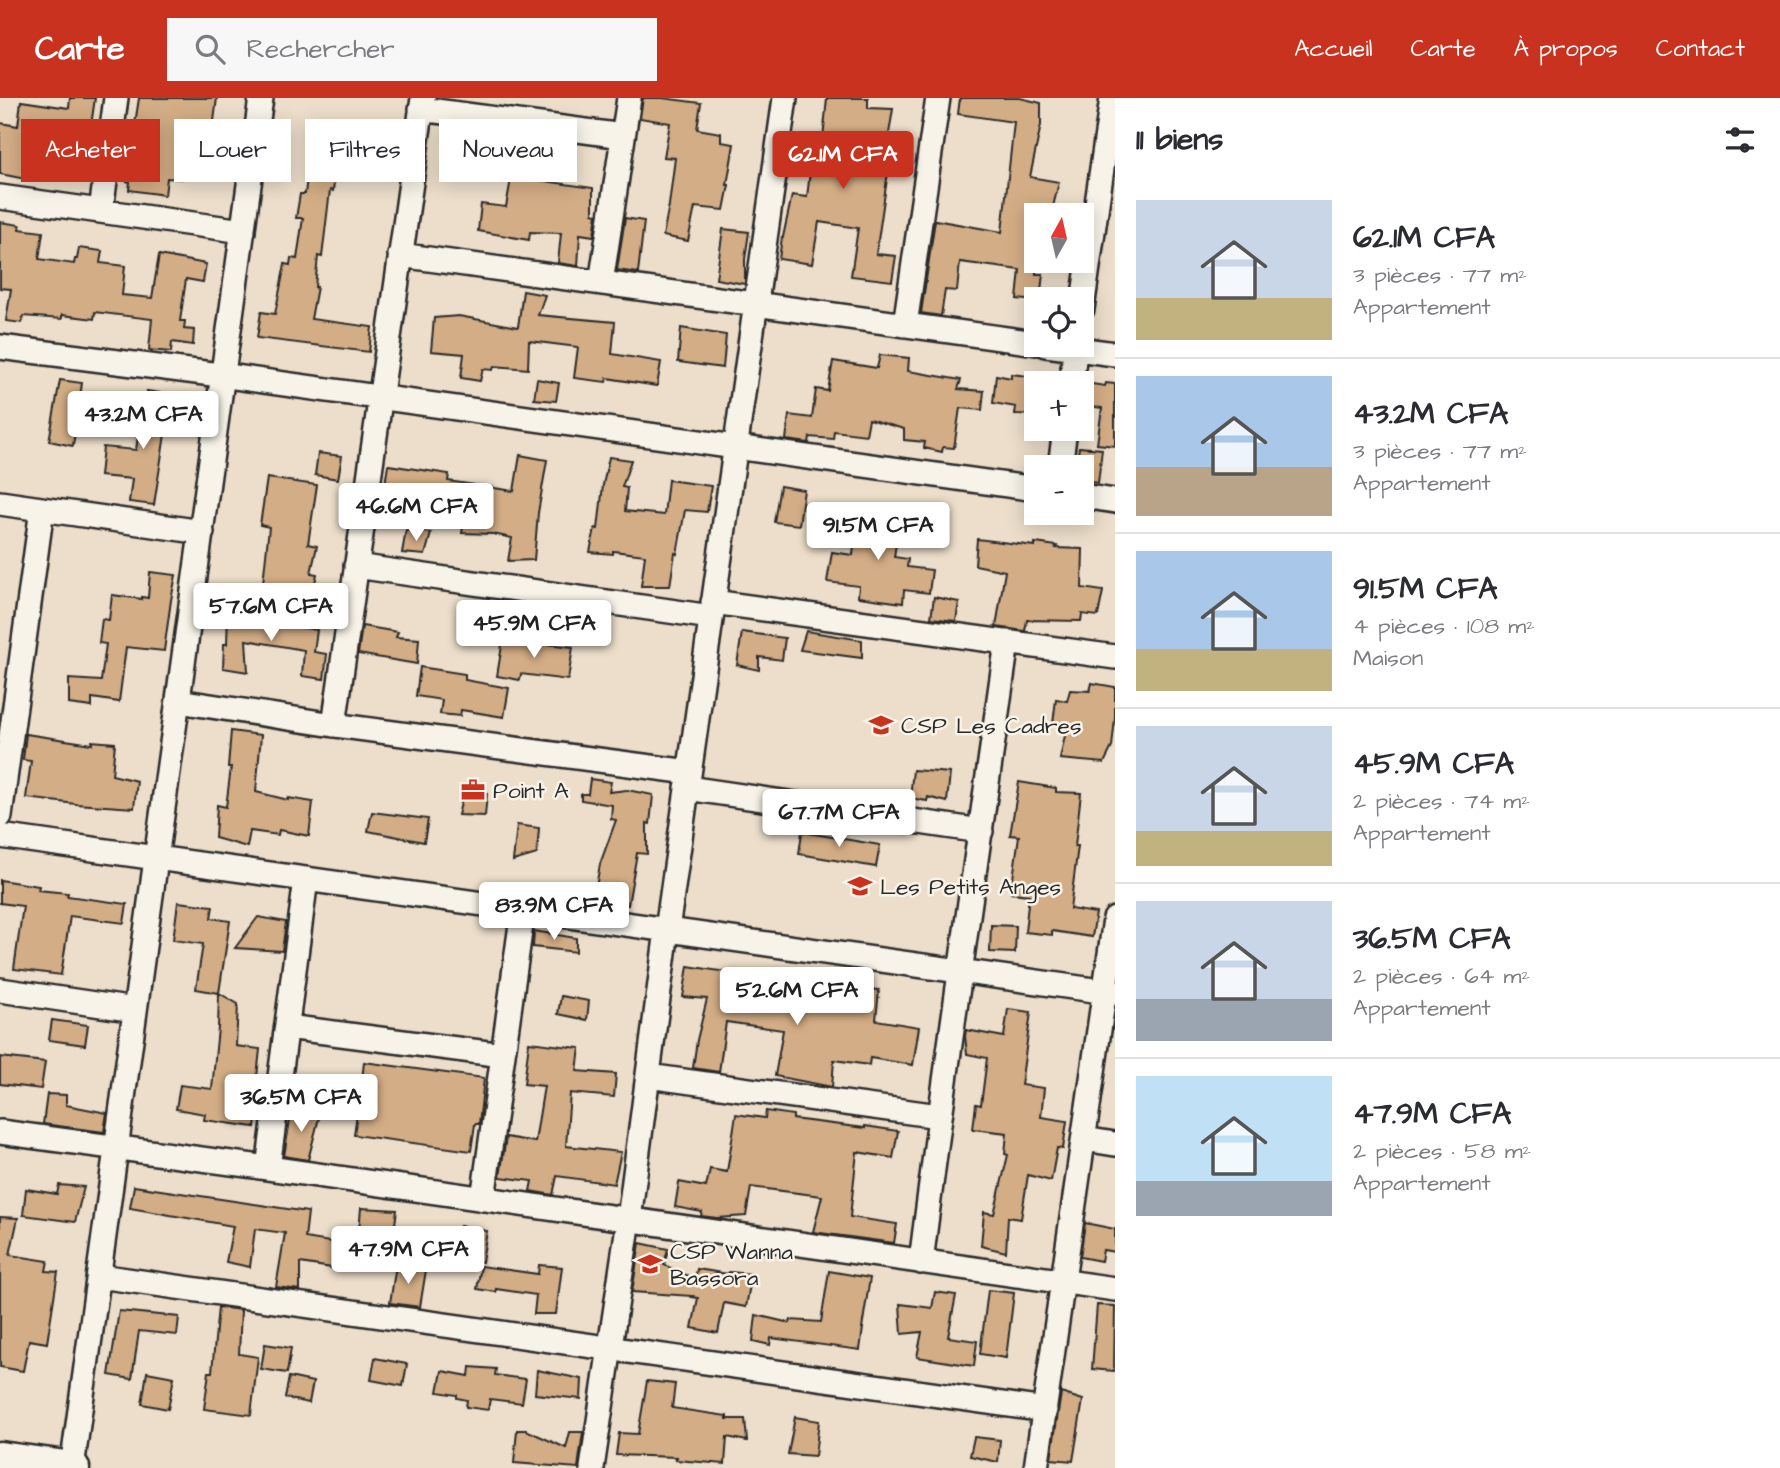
<!DOCTYPE html>
<html lang="fr">
<meta charset="utf-8">
<style>
:root{--surface:#fff;--page:#f7f7f7;--text:#2b2b33;--muted:#7c7c81;--line:#e1e1e2;--accent:#c8321e}
body{margin:0;font-family:"Architects Daughter",sans-serif;background:var(--page);color:var(--text);height:100vh;display:flex;flex-direction:column;font-size:26px;white-space:nowrap}
*{box-sizing:border-box;margin:0}
p{font-size:23px;color:var(--muted)}
.icon{flex:none;width:38px;height:38px;fill:none;stroke:currentColor;stroke-width:2;stroke-linecap:round;stroke-linejoin:round}
.map{position:relative;flex:1;overflow:hidden}
.sheet{display:flex;flex-direction:column;background:var(--surface);width:665px}
.sheet>*{flex:none}
.guide{position:absolute;left:21px;top:21px;width:665px;height:63px;display:flex;gap:14px}
.needle{width:46px;rotate:8deg}
.fabs{position:absolute;left:1024px;top:105px;display:grid;gap:14px}
.fabs a{display:grid;place-items:center;width:70px;height:70px;border-radius:0px;background:var(--surface);box-shadow:0 4px 18px #0003;font-size:35px}
.price{position:absolute;translate:-50% -60px;padding:0 16px;border-radius:7px;background:#fff;color:#222;font-size:23px;line-height:46px;filter:drop-shadow(0 2px 4px #0008)}
.price::after{content:'';position:absolute;left:50%;top:42px;width:21px;height:16px;margin-left:-10px;background:inherit;clip-path:polygon(0 0,100% 0,50% 100%)}
.price.current{background:var(--accent);color:#fff}
ul{padding:0;list-style:none}
li{display:flex;align-items:center;gap:21px;height:175px;padding:0 21px}
li+li{border-top:2px solid var(--line)}
li span{display:grid;place-items:center;flex:none;width:196px;height:140px;border-radius:0px;color:#555}
li>.icon{margin-inline-start:auto}
span .icon{width:84px;height:84px;fill:#fffc;stroke-width:1}
li b{font-size:30px}
h2{display:flex;justify-content:space-between;align-items:center;height:84px;padding:0 21px;font-size:30px}
.chip{padding:0 24px;border-radius:0px;background:var(--surface);box-shadow:0 4px 18px #0003;font-size:24px;line-height:63px}
.chip.current{background:var(--accent);color:#fff}
header{display:flex;align-items:center;gap:42px;box-sizing:border-box;height:98px;padding:0 35px;background:var(--accent);color:#fff}
header strong{font-size:33px}
nav{display:flex;gap:38px;margin-inline-start:auto;font-size:24px}
.search{width:490px;height:63px;background:var(--page);display:flex;align-items:center;gap:18px;box-sizing:border-box;padding:0 24px;border-radius:0px;color:var(--muted);font-size:26px}
main{display:flex;flex:1;min-height:0}
.map>svg:first-child{display:block}
.building{fill:#d3ad85;stroke:#2b2b2b;stroke-width:2}
.lines{fill:none;stroke-linecap:round;stroke-linejoin:round}
.street-casing{stroke:#2b2b2b;stroke-width:28}
.secondary-casing{stroke:#2b2b2b;stroke-width:37}
.street{stroke:#f7f3e8;stroke-width:23}
.secondary{stroke:#f7f3e8;stroke-width:32}
.labels{text-anchor:middle;stroke-width:5;stroke-linejoin:round;paint-order:stroke}
.poi-label{font-size:23px;fill:#2b2b2b;stroke:#f7f3e8;text-anchor:start}
</style>
<header>
<strong>Carte</strong>
<div class="search"><svg class="icon" aria-label="search" viewBox="0 0 24 24"><circle cx="10" cy="10" r="6"/><path d="M15 15l6 6"/></svg>Rechercher</div>
<nav><a>Accueil</a><a>Carte</a><a>À propos</a><a>Contact</a></nav>
</header>
<main>
<div class="map">
<svg width="1115" height="1370" viewBox="0 0 1115 1370">
<rect width="100%" height="100%" fill="#ecdeca"/>
<filter id="ink" filterUnits="userSpaceOnUse"><feTurbulence type="fractalNoise" baseFrequency=".0143" numOctaves="2"/><feDisplacementMap in="SourceGraphic" scale="14" xChannelSelector="R" yChannelSelector="G"/><feConvolveMatrix kernelMatrix="1 2 1 2 8 2 1 2 1" color-interpolation-filters="sRGB"/></filter>
<g filter="url(#ink)">
<path class="building" d="M 70,0 L 95,0 L 84,76 L 33,69 L 31,82 L 0,76 L 0,25 L 18,28 L 21,3 L 69,10 Z
M 139,0 L 217,0 L 212,38 L 233,42 L 230,64 L 206,60 L 204,77 L 182,74 L 182,81 L 167,80 L 165,97 L 129,92 L 130,84 L 122,82 L 126,51 L 131,52 Z
M 643,0 L 662,0 L 701,5 L 697,31 L 721,35 L 721,44 L 734,46 L 727,87 L 729,87 L 724,112 L 695,109 L 688,143 L 663,138 L 669,107 L 675,60 L 664,59 L 670,25 L 640,20 Z
M 827,0 L 868,0 L 868,10 L 893,11 L 888,42 L 850,38 L 846,67 L 888,74 L 876,156 L 896,158 L 892,183 L 851,178 L 858,130 L 819,124 L 812,166 L 779,161 L 782,139 L 783,139 L 792,97 L 807,99 L 813,49 L 822,51 Z
M 960,0 L 1020,0 L 1041,5 L 1041,27 L 1030,79 L 1059,84 L 1051,117 L 1036,117 L 1036,176 L 1043,176 L 1040,201 L 1036,201 L 1036,203 L 1017,201 L 1020,172 L 960,164 L 957,193 L 945,192 L 941,218 L 921,215 L 935,122 L 1002,134 L 1014,24 L 958,16 Z
M 309,64 L 336,68 L 333,93 L 330,92 L 322,159 L 318,158 L 315,189 L 317,189 L 311,221 L 372,229 L 369,254 L 257,240 L 261,214 L 275,216 L 285,166 L 290,167 L 291,160 L 297,161 L 303,120 L 296,120 L 300,96 L 305,96 Z
M 514,64 L 539,67 L 537,82 L 593,90 L 593,115 L 597,116 L 594,138 L 580,136 L 578,168 L 558,165 L 561,135 L 530,134 L 529,142 L 478,133 L 481,106 L 506,109 Z
M 625,120 L 644,123 L 638,175 L 617,172 Z
M 0,124 L 20,127 L 19,131 L 43,134 L 39,161 L 74,166 L 75,161 L 77,161 L 79,150 L 102,153 L 100,165 L 125,168 L 122,197 L 152,200 L 159,157 L 206,166 L 203,184 L 186,181 L 180,223 L 185,223 L 184,231 L 194,232 L 193,247 L 172,244 L 171,254 L 149,252 L 152,221 L 95,214 L 94,221 L 62,217 L 62,221 L 23,218 L 22,225 L 6,223 L 11,191 L 0,190 Z
M 723,131 L 749,134 L 745,161 L 745,186 L 716,181 Z
M 523,193 L 545,197 L 538,217 L 615,224 L 612,256 L 661,264 L 657,288 L 607,280 L 606,284 L 574,280 L 578,249 L 529,243 L 528,271 L 494,268 L 493,272 L 483,271 L 480,283 L 461,280 L 464,256 L 431,253 L 434,220 L 459,218 L 518,229 Z
M 681,230 L 726,237 L 723,270 L 678,264 Z
M 880,257 L 909,260 L 908,273 L 961,282 L 958,291 L 984,293 L 982,312 L 960,310 L 954,350 L 943,349 L 942,354 L 924,350 L 925,344 L 904,342 L 904,331 L 869,321 L 866,337 L 834,333 L 833,341 L 810,339 L 809,345 L 786,342 L 789,317 L 812,320 L 816,291 L 828,293 L 833,263 L 877,270 Z
M 1011,276 L 1036,279 L 1036,317 L 1015,316 L 1016,309 L 993,305 L 996,277 L 1011,280 Z
M 537,281 L 559,285 L 556,303 L 534,301 Z
M 60,282 L 82,285 L 73,348 L 49,343 Z
M 1085,285 L 1105,288 L 1106,285 L 1115,286 L 1115,348 L 1097,346 L 1102,310 L 1082,307 L 1082,294 Z
M 147,293 L 174,297 L 169,330 L 166,330 L 154,407 L 129,404 L 132,381 L 100,378 L 103,349 L 136,352 L 139,331 L 142,332 Z
M 1079,349 L 1102,351 L 1098,385 L 1082,383 L 1082,369 L 1076,369 Z
M 318,355 L 342,358 L 338,381 L 315,377 Z
M 520,357 L 547,362 L 538,415 L 534,462 L 508,463 L 512,440 L 493,436 L 462,435 L 467,405 L 384,393 L 388,367 L 449,376 L 448,383 L 514,393 Z
M 609,359 L 631,362 L 622,389 L 627,390 L 625,413 L 664,417 L 668,382 L 711,388 L 707,414 L 685,412 L 677,456 L 675,455 L 670,488 L 641,488 L 645,457 L 613,453 L 613,456 L 590,454 L 595,430 L 598,431 L 603,387 Z
M 267,380 L 317,387 L 308,446 L 317,448 L 311,475 L 317,476 L 312,498 L 282,492 L 282,487 L 263,485 L 269,429 L 260,427 Z
M 780,388 L 804,392 L 799,427 L 774,424 Z
M 858,412 L 900,418 L 894,459 L 908,461 L 907,469 L 932,472 L 929,495 L 904,492 L 903,505 L 858,499 L 859,488 L 827,484 L 832,454 L 853,457 Z
M 406,432 L 431,435 L 425,457 L 402,455 Z
M 977,441 L 1035,448 L 1035,445 L 1057,448 L 1056,450 L 1083,451 L 1082,490 L 1103,493 L 1098,518 L 1082,516 L 1081,523 L 1027,522 L 1025,533 L 996,529 L 1005,473 L 975,467 Z
M 150,474 L 176,477 L 171,502 L 164,553 L 126,549 L 119,604 L 92,600 L 92,609 L 69,606 L 69,581 L 101,583 L 106,546 L 99,545 L 102,521 L 109,522 L 112,497 L 142,501 L 142,499 L 148,500 Z
M 934,499 L 959,504 L 956,523 L 931,520 Z
M 228,514 L 249,520 L 249,517 L 270,519 L 270,524 L 317,532 L 314,554 L 327,556 L 324,581 L 302,578 L 304,552 L 246,542 L 248,574 L 223,570 L 224,546 L 227,546 Z
M 362,528 L 398,534 L 396,539 L 419,541 L 417,566 L 358,556 Z
M 806,533 L 862,542 L 862,560 L 800,552 Z
M 742,534 L 785,540 L 782,562 L 759,559 L 759,572 L 737,567 Z
M 503,541 L 573,549 L 568,582 L 521,576 L 520,582 L 497,578 Z
M 420,569 L 465,576 L 465,582 L 509,590 L 504,619 L 461,612 L 460,618 L 440,616 L 442,602 L 416,598 Z
M 1092,585 L 1115,589 L 1115,620 L 1112,649 L 1104,665 L 1060,661 L 1067,628 L 1053,626 L 1056,601 L 1067,603 L 1070,592 L 1090,593 Z
M 231,633 L 261,637 L 256,694 L 288,702 L 288,700 L 313,704 L 309,738 L 279,732 L 278,737 L 250,733 L 247,749 L 215,740 L 217,707 L 226,709 L 231,669 L 228,669 Z
M 26,636 L 92,646 L 92,643 L 115,645 L 112,677 L 137,683 L 134,710 L 76,706 L 26,700 L 31,663 L 23,662 Z
M 913,672 L 950,675 L 947,704 L 928,699 L 927,703 L 910,700 Z
M 590,681 L 611,684 L 609,694 L 627,692 L 653,697 L 650,726 L 647,725 L 647,756 L 637,755 L 628,807 L 594,801 L 600,766 L 616,722 L 611,721 L 612,707 L 581,702 L 581,696 L 588,696 Z
M 1019,684 L 1056,690 L 1056,694 L 1081,695 L 1075,748 L 1078,748 L 1070,811 L 1096,815 L 1092,839 L 1052,833 L 1052,837 L 1025,834 L 1029,797 L 1011,795 L 1019,738 L 1010,737 Z
M 465,689 L 487,696 L 485,718 L 458,717 Z
M 372,714 L 428,721 L 424,744 L 368,733 Z
M 517,727 L 539,730 L 537,756 L 513,763 Z
M 802,734 L 880,747 L 876,769 L 799,756 Z
M 0,782 L 39,788 L 38,792 L 68,795 L 67,798 L 127,806 L 124,825 L 70,818 L 61,877 L 14,871 L 23,808 L 0,805 Z
M 178,804 L 213,808 L 211,820 L 230,823 L 219,895 L 196,891 L 203,846 L 173,842 Z
M 258,819 L 286,824 L 282,853 L 235,850 Z
M 991,827 L 1016,828 L 1015,855 L 990,854 Z
M 534,833 L 576,840 L 576,854 L 533,849 Z
M 688,868 L 733,875 L 733,880 L 778,888 L 776,899 L 849,907 L 851,890 L 879,892 L 876,922 L 919,929 L 913,967 L 870,960 L 869,967 L 834,962 L 832,989 L 775,978 L 783,932 L 726,924 L 719,974 L 693,970 L 697,942 L 707,901 L 683,899 Z
M 219,895 L 238,906 L 236,948 L 260,951 L 255,998 L 259,998 L 255,1029 L 204,1022 L 205,1016 L 176,1011 L 180,987 L 212,991 L 218,930 Z
M 561,898 L 589,903 L 587,922 L 558,916 Z
M 1008,911 L 1031,914 L 1021,987 L 1044,990 L 1041,1019 L 1067,1023 L 1063,1051 L 1057,1050 L 1051,1083 L 1028,1077 L 1021,1121 L 1008,1119 L 1006,1154 L 981,1148 L 984,1114 L 994,1116 L 1008,1057 L 1005,1056 L 1007,1035 L 973,1031 L 976,1006 L 981,1007 L 987,960 L 967,956 L 965,938 L 966,932 L 1004,939 Z
M 52,922 L 88,927 L 85,947 L 49,942 Z
M 529,944 L 580,950 L 577,973 L 616,976 L 614,999 L 570,995 L 566,1048 L 621,1054 L 614,1086 L 557,1078 L 553,1097 L 530,1093 L 532,1083 L 500,1079 L 506,1039 L 535,1044 L 544,988 L 524,986 Z
M 0,959 L 45,964 L 41,991 L 0,986 Z
M 364,964 L 484,980 L 479,1026 L 475,1026 L 471,1053 L 354,1037 L 358,1008 L 325,1005 L 328,979 L 362,982 Z
M 47,996 L 66,997 L 66,1007 L 107,1015 L 104,1034 L 43,1026 Z
M 292,1010 L 320,1016 L 308,1062 L 284,1058 Z
M 766,1013 L 793,1017 L 793,1021 L 865,1030 L 865,1028 L 898,1033 L 893,1060 L 857,1054 L 850,1119 L 897,1126 L 894,1145 L 813,1134 L 822,1098 L 751,1089 L 746,1118 L 717,1120 L 701,1118 L 702,1114 L 675,1109 L 679,1084 L 706,1089 L 710,1071 L 727,1074 L 736,1016 L 765,1020 Z
M 59,1087 L 84,1089 L 75,1124 L 23,1117 L 26,1091 L 57,1096 Z
M 134,1088 L 308,1114 L 305,1140 L 336,1145 L 332,1170 L 300,1165 L 300,1192 L 276,1189 L 285,1135 L 255,1131 L 250,1169 L 226,1164 L 233,1128 L 130,1110 Z
M 361,1110 L 397,1112 L 393,1140 L 441,1146 L 440,1156 L 357,1155 Z
M 0,1119 L 18,1120 L 10,1157 L 48,1163 L 46,1173 L 58,1174 L 47,1245 L 29,1242 L 23,1273 L 0,1269 Z
M 1085,1125 L 1115,1131 L 1115,1154 L 1103,1152 L 1101,1163 L 1080,1159 Z
M 460,1128 L 487,1133 L 482,1164 L 454,1159 Z
M 640,1145 L 668,1151 L 664,1167 L 695,1181 L 697,1171 L 728,1176 L 729,1174 L 752,1176 L 746,1209 L 724,1205 L 718,1235 L 692,1230 L 698,1200 L 692,1199 L 693,1198 L 632,1194 Z
M 396,1167 L 426,1172 L 420,1209 L 390,1205 Z
M 539,1167 L 562,1169 L 556,1216 L 534,1216 L 536,1197 L 496,1191 L 496,1194 L 477,1191 L 481,1168 L 538,1176 Z
M 829,1173 L 870,1180 L 862,1230 L 863,1230 L 860,1252 L 771,1240 L 770,1247 L 753,1243 L 756,1217 L 790,1225 L 791,1222 L 821,1224 Z
M 988,1192 L 1014,1195 L 1006,1260 L 980,1256 Z
M 935,1194 L 956,1197 L 948,1239 L 977,1243 L 974,1268 L 917,1259 L 922,1234 L 902,1236 L 900,1206 L 932,1210 Z
M 1097,1207 L 1115,1208 L 1114,1273 L 1092,1271 Z
M 218,1209 L 241,1212 L 239,1256 L 258,1259 L 251,1317 L 204,1311 L 209,1274 L 212,1274 Z
M 119,1213 L 179,1219 L 177,1237 L 139,1233 L 132,1281 L 109,1277 Z
M 265,1246 L 291,1250 L 287,1275 L 261,1271 Z
M 375,1260 L 407,1266 L 403,1288 L 371,1282 Z
M 470,1269 L 496,1271 L 495,1277 L 526,1281 L 522,1305 L 490,1301 L 488,1312 L 466,1309 L 467,1302 L 457,1300 L 457,1297 L 438,1294 L 442,1273 L 469,1278 Z
M 537,1272 L 582,1281 L 581,1301 L 535,1296 Z
M 147,1274 L 174,1279 L 168,1311 L 142,1306 Z
M 289,1279 L 313,1284 L 309,1305 L 285,1300 Z
M 647,1283 L 675,1286 L 672,1310 L 727,1318 L 727,1321 L 745,1321 L 747,1343 L 727,1339 L 725,1366 L 676,1362 L 677,1359 L 616,1357 L 619,1335 L 638,1336 Z
M 1061,1295 L 1083,1302 L 1073,1363 L 1051,1361 Z
M 795,1319 L 819,1323 L 815,1358 L 788,1356 Z
M 517,1332 L 526,1332 L 566,1350 L 570,1334 L 583,1334 L 578,1370 L 514,1365 Z
M 974,1339 L 1000,1342 L 998,1364 L 970,1358 Z"/>
<g class="lines">
<g class="street-casing">
<path id="street" d="M 421,11 L 623,38
M 0,99 L 243,133
M 101,113 L 116,0
M 400,157 L 1036,245
M 601,185 L 629,0
M 1082,211 L 1112,0
M 905,227 L 938,0
M 1046,247 L 1115,256
M 0,249 L 228,278 L 1036,391
M 1071,285 L 1076,247
M 1060,369 L 1065,331
M 1082,398 L 1115,403
M 0,405 L 202,434
M 356,468 L 711,519
M 713,504 L 1115,559
M 178,603 L 334,627 L 689,674
M 334,627 L 423,0
M 687,690 L 981,733
M 0,718 L 42,411
M 0,738 L 1115,895
M 0,892 L 135,912
M 287,929 L 503,957
M 648,978 L 939,1018
M 0,1034 L 268,1070 L 1115,1191
M 1084,1041 L 1115,1046
M 268,1070 L 306,781
M 483,1101 L 523,812
M 921,1164 C 947,957 978,751 1007,544
M 99,1178 L 1045,1312
M 72,1370 L 261,0
M 592,1370 L 629,1121 L 667,832 L 785,0
M 1036,1370 L 1115,821"/>
</g>
<g class="secondary-casing">
<path id="secondary" d="M 0,1360 L 73,1370"/>
</g>
<use href="#street" class="street"/>
<use href="#secondary" class="secondary"/>
</g>
</g>
<defs>
<g id="school-bare" transform="scale(1.89)"><path d="M0-5L7-2L0 1L-7-2ZM-4 1L0 2.5L4 1V4Q0 6-4 4Z" fill="#c8321e" stroke="#f7f3e8" stroke-width="2.5" paint-order="stroke"/></g>
<g id="office-bare" transform="scale(1.89)"><path d="M-6-3h4V-5.5h4V-3h4V5H-6ZM-1-4.5V-3h2v-1.5ZM-6 0V1H6V0Z" fill="#c8321e" stroke="#f7f3e8" stroke-width="2.5" paint-order="stroke"/></g>
</defs>
<g fill-rule="evenodd">
<use href="#school-bare" x="881" y="627"/>
<use href="#office-bare" x="473" y="692"/>
<use href="#school-bare" x="860" y="788"/>
<use href="#school-bare" x="650" y="1166"/>
</g>
<g class="labels">
<g class="poi-label">
<text x="901" y="635">CSP Les Cadres</text>
<text x="493" y="700">Point A</text>
<text x="880" y="796">Les Petits Anges</text>
<text x="670" y="1161">CSP Wanna<tspan x="670" dy="26">Bassora</tspan></text>
</g>
</g>
</svg>
<div class="fabs">
<a><svg class="needle" viewBox="-14 -14 28 28"><path d="M0-13l5 13h-10z" fill="#e53935"/><path d="M0 13l5-13h-10z" fill="#7c7c81"/></svg></a>
<a><svg class="icon" aria-label="locate" viewBox="0 0 24 24"><circle cx="12" cy="12" r="6"/><path d="M12 2v4M12 18v4M2 12h4M18 12h4"/></svg></a>
<a>+</a>
<a>−</a>
</div>
<b class="price current" style="left:843px;top:93px">62.1M CFA</b>
<b class="price" style="left:143px;top:353px">43.2M CFA</b>
<b class="price" style="left:416px;top:445px">46.6M CFA</b>
<b class="price" style="left:878px;top:464px">91.5M CFA</b>
<b class="price" style="left:271px;top:545px">57.6M CFA</b>
<b class="price" style="left:534px;top:562px">45.9M CFA</b>
<b class="price" style="left:839px;top:751px">67.7M CFA</b>
<b class="price" style="left:554px;top:844px">83.9M CFA</b>
<b class="price" style="left:797px;top:929px">52.6M CFA</b>
<b class="price" style="left:301px;top:1036px">36.5M CFA</b>
<b class="price" style="left:408px;top:1188px">47.9M CFA</b>
<div class="guide">
<a class="chip current">Acheter</a>
<a class="chip">Louer</a>
<a class="chip">Filtres</a>
<a class="chip">Nouveau</a>
</div>
</div>
<section class="sheet">
<h2>11 biens<svg class="icon" aria-label="filters" viewBox="0 0 24 24"><path d="M4 7h16M4 17h16"/><circle cx="9" cy="7" r="2"/><circle cx="15" cy="17" r="2"/></svg></h2>
<ul>
<li><span style="background:linear-gradient(#c9d6e8 70%,#c2b280 0)"><svg class="icon" aria-label="home" viewBox="0 0 24 24"><path d="M3 11l9-7 9 7M6 9v11h12V9"/></svg></span><div><b>62.1M CFA</b><p>3 pièces · 77 m²</p><p>Appartement</p></div></li>
<li><span style="background:linear-gradient(#a9c7e8 65%,#b9a48a 0)"><svg class="icon" aria-label="home" viewBox="0 0 24 24"><path d="M3 11l9-7 9 7M6 9v11h12V9"/></svg></span><div><b>43.2M CFA</b><p>3 pièces · 77 m²</p><p>Appartement</p></div></li>
<li><span style="background:linear-gradient(#a9c7e8 70%,#c2b280 0)"><svg class="icon" aria-label="home" viewBox="0 0 24 24"><path d="M3 11l9-7 9 7M6 9v11h12V9"/></svg></span><div><b>91.5M CFA</b><p>4 pièces · 108 m²</p><p>Maison</p></div></li>
<li><span style="background:linear-gradient(#c9d6e8 75%,#c2b280 0)"><svg class="icon" aria-label="home" viewBox="0 0 24 24"><path d="M3 11l9-7 9 7M6 9v11h12V9"/></svg></span><div><b>45.9M CFA</b><p>2 pièces · 74 m²</p><p>Appartement</p></div></li>
<li><span style="background:linear-gradient(#c9d6e8 70%,#9aa5b1 0)"><svg class="icon" aria-label="home" viewBox="0 0 24 24"><path d="M3 11l9-7 9 7M6 9v11h12V9"/></svg></span><div><b>36.5M CFA</b><p>2 pièces · 64 m²</p><p>Appartement</p></div></li>
<li><span style="background:linear-gradient(#bfe0f5 75%,#9aa5b1 0)"><svg class="icon" aria-label="home" viewBox="0 0 24 24"><path d="M3 11l9-7 9 7M6 9v11h12V9"/></svg></span><div><b>47.9M CFA</b><p>2 pièces · 58 m²</p><p>Appartement</p></div></li>
</ul>
</section>
</main>
